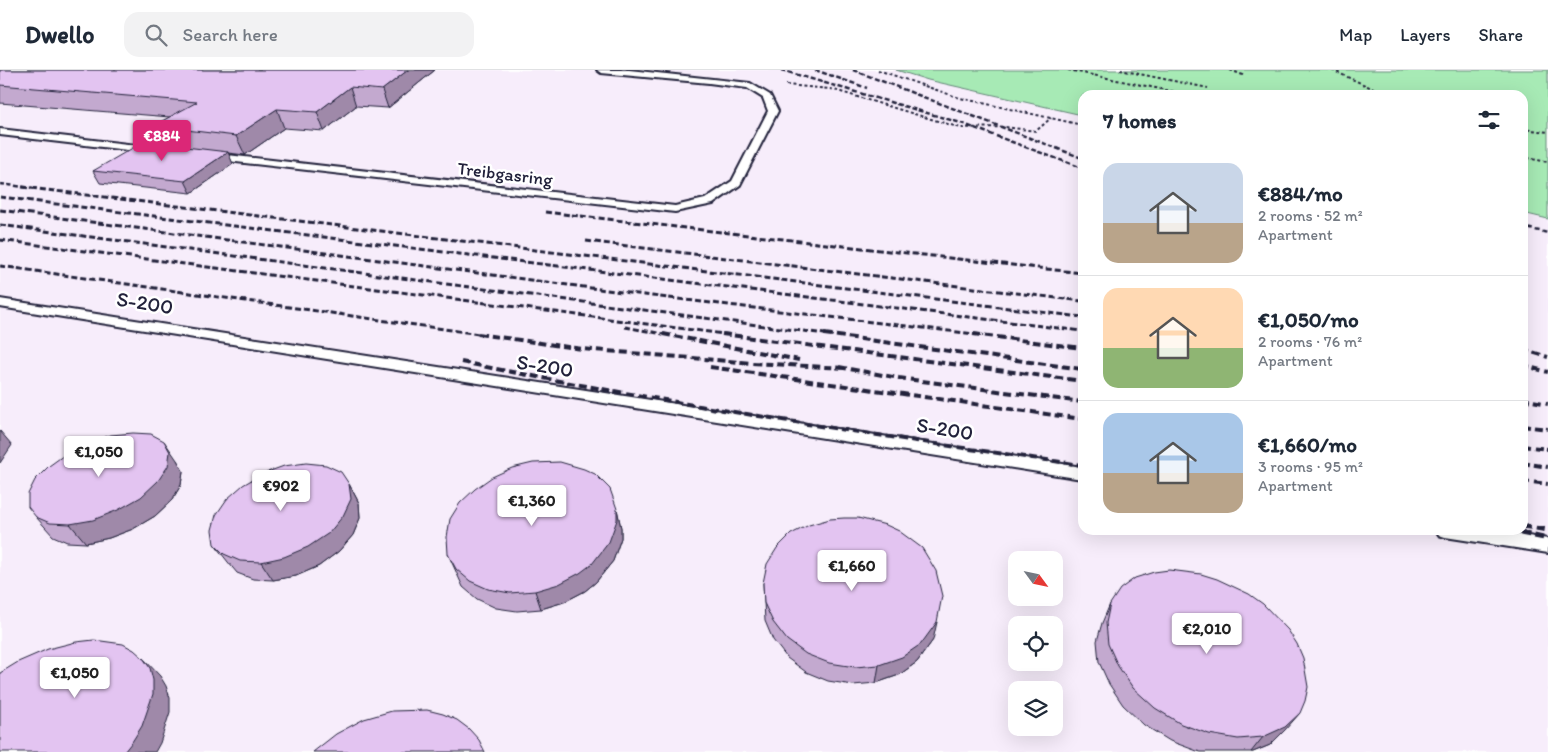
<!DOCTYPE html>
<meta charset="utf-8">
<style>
:root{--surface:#fff;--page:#f2f2f3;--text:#1f2937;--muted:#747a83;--line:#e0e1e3;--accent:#db2777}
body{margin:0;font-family:Itim,sans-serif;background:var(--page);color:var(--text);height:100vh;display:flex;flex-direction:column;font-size:19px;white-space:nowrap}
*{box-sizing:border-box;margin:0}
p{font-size:16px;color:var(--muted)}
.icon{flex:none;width:28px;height:28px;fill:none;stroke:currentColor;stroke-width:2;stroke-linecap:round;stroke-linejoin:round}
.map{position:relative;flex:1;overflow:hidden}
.panel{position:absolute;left:1078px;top:20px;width:450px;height:445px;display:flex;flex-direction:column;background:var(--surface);border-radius:15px;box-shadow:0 5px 20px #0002}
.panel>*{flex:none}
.needle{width:32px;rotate:123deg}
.buttons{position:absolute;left:1008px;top:481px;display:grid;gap:10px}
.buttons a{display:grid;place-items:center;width:55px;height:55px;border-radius:10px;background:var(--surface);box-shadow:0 5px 20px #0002;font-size:25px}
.price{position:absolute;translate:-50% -42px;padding:0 11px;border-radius:5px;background:#fff;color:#222;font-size:16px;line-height:32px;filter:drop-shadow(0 1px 2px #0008)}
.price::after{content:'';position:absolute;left:50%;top:30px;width:15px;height:11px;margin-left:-8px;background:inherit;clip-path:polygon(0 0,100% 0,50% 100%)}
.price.on{background:var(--accent);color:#fff}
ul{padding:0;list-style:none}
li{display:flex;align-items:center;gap:15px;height:125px;padding:0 25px}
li+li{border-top:1px solid var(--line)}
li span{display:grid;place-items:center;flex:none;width:140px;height:100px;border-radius:15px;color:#555}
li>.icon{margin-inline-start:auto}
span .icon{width:60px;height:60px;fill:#fffc;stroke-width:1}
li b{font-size:21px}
h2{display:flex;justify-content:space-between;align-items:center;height:60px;padding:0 25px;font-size:21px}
header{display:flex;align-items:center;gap:30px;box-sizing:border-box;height:70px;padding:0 25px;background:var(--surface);border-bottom:1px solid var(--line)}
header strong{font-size:24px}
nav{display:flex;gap:28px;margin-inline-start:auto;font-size:18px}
.search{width:350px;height:45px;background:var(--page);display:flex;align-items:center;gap:12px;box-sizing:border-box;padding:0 18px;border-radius:15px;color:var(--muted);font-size:19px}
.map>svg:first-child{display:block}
.built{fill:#f7edfb;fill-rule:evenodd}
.green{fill:#a7eab5;stroke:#648678}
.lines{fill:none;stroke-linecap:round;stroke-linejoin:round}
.lane-casing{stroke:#22223b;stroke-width:4}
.path-far1{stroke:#22223b;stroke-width:2;stroke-dasharray:3 2.5;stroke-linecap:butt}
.path{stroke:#22223b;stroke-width:2.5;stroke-dasharray:4 3;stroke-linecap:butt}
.lane{fill:#fff;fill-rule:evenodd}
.rail-far3{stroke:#22223b;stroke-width:2.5;stroke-dasharray:5 2.5;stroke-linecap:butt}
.rail-far2{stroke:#22223b;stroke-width:3;stroke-dasharray:6 3;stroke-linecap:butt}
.rail-far1{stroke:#22223b;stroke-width:4;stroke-dasharray:8 4;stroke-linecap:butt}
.rail{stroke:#22223b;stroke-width:5;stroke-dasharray:9 5;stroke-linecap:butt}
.wall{fill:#c3a9cf;stroke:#22223b}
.shaded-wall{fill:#9f89a9;stroke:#22223b}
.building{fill:#e3c4f1;stroke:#22223b}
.labels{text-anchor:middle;stroke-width:5;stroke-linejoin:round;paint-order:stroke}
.far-street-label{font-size:18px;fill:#22223b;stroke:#fff}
.street-label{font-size:21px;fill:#22223b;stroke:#fff}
</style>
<header>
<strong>Dwello</strong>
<div class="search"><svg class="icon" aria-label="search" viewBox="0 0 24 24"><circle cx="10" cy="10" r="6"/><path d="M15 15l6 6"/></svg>Search here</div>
<nav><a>Map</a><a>Layers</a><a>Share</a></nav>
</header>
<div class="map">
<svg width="1548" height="682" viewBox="0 0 1548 682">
<rect width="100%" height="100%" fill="#fff"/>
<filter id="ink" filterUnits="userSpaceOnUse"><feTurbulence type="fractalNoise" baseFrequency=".02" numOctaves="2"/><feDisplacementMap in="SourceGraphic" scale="10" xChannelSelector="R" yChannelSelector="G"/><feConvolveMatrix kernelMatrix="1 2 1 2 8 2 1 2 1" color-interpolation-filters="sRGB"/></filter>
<g filter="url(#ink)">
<path class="built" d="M 0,0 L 896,0 L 928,10 L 1082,45 L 1082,460 L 1522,460 L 1523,143 L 1548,149 L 1548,682 L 0,682 ZM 1016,490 L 1054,490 L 1054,528 L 1016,528 ZM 1016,555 L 1054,555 L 1054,592 L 1016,592 ZM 1016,620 L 1054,620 L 1054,658 L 1016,658 Z"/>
<path class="green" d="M 896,0 L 1548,0 L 1548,149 L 1523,143 L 1522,25 L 1082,25 L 1082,45 L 928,10 Z"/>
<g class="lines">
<g class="lane-casing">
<path id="lane" d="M 597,0 L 629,0 L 750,13 L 770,25 L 778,41 L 740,115 L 713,134 L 675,142 L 210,89 L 205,86 L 210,83 L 675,136 L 705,129 L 732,111 L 768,41 L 763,28 L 747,18 L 709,13 L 601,3 Z
M 0,59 L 153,77 L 158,80 L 153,83 L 0,65 Z
M 0,229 L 1082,397 L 1082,409 L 0,237 Z
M 1436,460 L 1489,460 L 1548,469 L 1548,483 L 1445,467 L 1439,465 Z"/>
</g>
<path class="path-far1" d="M 878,0 L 960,28 L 1082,55
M 1068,0 L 1190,25
M 1120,0 L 1208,18
M 1230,0 L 1243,5
M 1332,0 L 1387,25
M 786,15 L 831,19 L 961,58 L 1005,57 L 1036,61 L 1051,48
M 1382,21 L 1398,25
M 1522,59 L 1548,62
M 1522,87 L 1548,92"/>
<path class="path" d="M 1522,157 L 1548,163"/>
<use href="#lane" class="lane"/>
<path class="rail-far3" d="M 781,0 L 961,53 L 1082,98
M 815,0 L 867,18
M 853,0 L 1082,88
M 0,114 L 33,118"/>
<path class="rail-far2" d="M 22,117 L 1082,247
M 0,127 L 1082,261
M 0,140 L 652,226 L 983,265
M 545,142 L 1082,203
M 0,155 L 833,265
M 0,170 L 732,265
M 586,171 L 1082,231
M 0,196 L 486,265
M 625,257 L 669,265"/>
<path class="rail-far1" d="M 478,264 L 582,279 L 752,293 L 844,298
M 663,264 L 799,290
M 722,264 L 1082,311
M 824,264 L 1082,299
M 973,264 L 1082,278
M 1522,279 L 1548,287
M 461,292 C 667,333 874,366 1082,395
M 1522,295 L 1548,302
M 710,297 L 1082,349
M 839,297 L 899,308 L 1082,332
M 1522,329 L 1548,334
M 1522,356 L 1548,359
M 1522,376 L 1548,379
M 1522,393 L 1548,397
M 1522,411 L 1548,414"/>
<path class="rail" d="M 1522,456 L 1548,460
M 1507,460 L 1548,469"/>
</g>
<path class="wall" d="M 0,0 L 435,0 L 388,38 L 356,36 L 324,61 L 284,58 L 245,85 L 228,83 L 233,94 L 191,123 L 100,113 L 93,101 L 163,74 L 153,56 L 170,47 L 0,33 Z
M 177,390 L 183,401 L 181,415 L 172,430 L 155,446 L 133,459 L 109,468 L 86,473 L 67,472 L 53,466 L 36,447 Z
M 349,414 L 359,433 L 360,448 L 353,465 L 339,481 L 319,496 L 296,506 L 273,510 L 253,509 L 237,503 L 228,492 L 214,474 Z
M 617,439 L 621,458 L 621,468 L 613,491 L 596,512 L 585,521 L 564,532 L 541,539 L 517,541 L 496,538 L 477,529 L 463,517 L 448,484 Z
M 763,513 L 933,570 L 917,592 L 899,605 L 876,613 L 853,615 L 828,611 L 806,602 L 787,588 L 773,570 L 765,551 Z
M 1110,534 L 1285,660 L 1270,675 L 1253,682 L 1201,682 L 1197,681 L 1170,671 L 1144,655 L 1123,635 L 1109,614 L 1099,592 L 1097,571 L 1102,553 Z"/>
<path class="shaded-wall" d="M 408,0 L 435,0 L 388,38 L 382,20 Z
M 350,17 L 356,36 L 324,61 L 317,42 Z
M 277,39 L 284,58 L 245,85 L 236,66 Z
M 228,82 L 233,94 L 191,123 L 185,111 Z
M 0,361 L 12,375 L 0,393 Z
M 164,371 L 177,390 L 183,401 L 181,415 L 172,430 L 155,446 L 133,459 L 109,468 L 86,473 L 70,454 Z
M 349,414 L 359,433 L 360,448 L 353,465 L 339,481 L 319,496 L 296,506 L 273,510 L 261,492 Z
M 617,439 L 621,458 L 621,468 L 613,491 L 596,512 L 585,521 L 564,532 L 541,539 L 535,521 Z
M 937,552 L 933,570 L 917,592 L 899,605 L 876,613 L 879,595 Z
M 143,588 L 160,606 L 166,616 L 170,628 L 170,642 L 160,673 L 155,682 L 124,682 Z
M 1300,643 L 1285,660 L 1270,675 L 1253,682 L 1251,682 L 1263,667 Z"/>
<path class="building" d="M 0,0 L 408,0 L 382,20 L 350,17 L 317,42 L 277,39 L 236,66 L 153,56 L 197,32 L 0,15 Z
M 143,72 L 228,82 L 185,111 L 93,101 Z
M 133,363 L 151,364 L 164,371 L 170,382 L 168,396 L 158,411 L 141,427 L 118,440 L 93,450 L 70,454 L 50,453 L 36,447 L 28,437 L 28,424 L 35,410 L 49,396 L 67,383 L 87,373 L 111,365 Z
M 560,392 L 584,399 L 595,404 L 610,419 L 617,439 L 617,450 L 609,472 L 592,494 L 580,503 L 559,514 L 535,521 L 510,523 L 488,519 L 470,511 L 456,499 L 448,484 L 447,467 L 450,449 L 460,433 L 475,419 L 492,407 L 512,398 L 533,393 Z
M 306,393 L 326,395 L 341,402 L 349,414 L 351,429 L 343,446 L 329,463 L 308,477 L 284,487 L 261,492 L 240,491 L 224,484 L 214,474 L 212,460 L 216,445 L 227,429 L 243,415 L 262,404 L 284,396 Z
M 844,448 L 858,448 L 886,455 L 899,461 L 922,478 L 936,501 L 942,526 L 937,552 L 921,574 L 902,587 L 879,595 L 855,597 L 829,593 L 806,584 L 787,570 L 773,552 L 764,533 L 763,513 L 767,494 L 777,478 L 791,464 L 809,455 L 830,449 Z
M 1169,500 L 1201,504 L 1217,509 L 1249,524 L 1263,534 L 1288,560 L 1297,574 L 1303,588 L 1308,617 L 1305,631 L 1300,643 L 1285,657 L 1263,667 L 1238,669 L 1209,664 L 1181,654 L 1155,638 L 1133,618 L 1118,596 L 1108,574 L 1106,553 L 1110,534 L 1120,519 L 1135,508 L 1154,502 Z
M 94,570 L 123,574 L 134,580 L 143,588 L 150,598 L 153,610 L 153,624 L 142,656 L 132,672 L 124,682 L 0,682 L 0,603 L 18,592 L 48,579 L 76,572 Z
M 427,640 L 443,644 L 457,650 L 469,659 L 479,670 L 485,682 L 313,682 L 336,664 L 364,649 L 392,641 Z"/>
</g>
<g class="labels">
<g class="far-street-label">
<text transform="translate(505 104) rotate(7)" y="6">Treibgasring</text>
</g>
<g class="street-label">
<text transform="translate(145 233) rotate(9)" y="7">S-200</text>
<text transform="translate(545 296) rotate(9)" y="7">S-200</text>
<text transform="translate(945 359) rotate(9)" y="7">S-200</text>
</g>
</g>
</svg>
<div class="buttons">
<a><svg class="needle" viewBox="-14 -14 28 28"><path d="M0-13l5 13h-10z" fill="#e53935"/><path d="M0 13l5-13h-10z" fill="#747a83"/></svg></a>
<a><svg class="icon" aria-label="locate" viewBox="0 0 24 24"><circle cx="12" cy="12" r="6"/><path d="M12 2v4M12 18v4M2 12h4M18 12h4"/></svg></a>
<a><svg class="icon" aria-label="layers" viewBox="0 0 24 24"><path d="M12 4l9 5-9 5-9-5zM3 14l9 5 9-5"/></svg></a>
</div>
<b class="price on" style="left:162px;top:92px">€884</b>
<b class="price" style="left:99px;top:408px">€1,050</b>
<b class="price" style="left:281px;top:442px">€902</b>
<b class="price" style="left:532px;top:457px">€1,360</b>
<b class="price" style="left:852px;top:522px">€1,660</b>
<b class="price" style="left:1207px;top:585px">€2,010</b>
<b class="price" style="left:75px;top:629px">€1,050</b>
<section class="panel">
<h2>7 homes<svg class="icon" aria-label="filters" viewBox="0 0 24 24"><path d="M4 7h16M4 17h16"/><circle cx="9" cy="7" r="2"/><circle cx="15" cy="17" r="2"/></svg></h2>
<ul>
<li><span style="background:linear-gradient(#c9d6e8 60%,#b9a48a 0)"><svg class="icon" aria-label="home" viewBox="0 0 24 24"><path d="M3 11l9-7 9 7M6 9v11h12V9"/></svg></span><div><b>€884/mo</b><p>2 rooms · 52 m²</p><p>Apartment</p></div></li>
<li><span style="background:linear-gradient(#ffd9b3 60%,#8fb573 0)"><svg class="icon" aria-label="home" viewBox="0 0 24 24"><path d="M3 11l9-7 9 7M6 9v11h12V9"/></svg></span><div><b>€1,050/mo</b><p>2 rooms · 76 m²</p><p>Apartment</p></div></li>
<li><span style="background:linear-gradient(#a9c7e8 60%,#b9a48a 0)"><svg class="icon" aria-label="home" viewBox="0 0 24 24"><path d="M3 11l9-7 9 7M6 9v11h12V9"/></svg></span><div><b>€1,660/mo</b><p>3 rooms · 95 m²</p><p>Apartment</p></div></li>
</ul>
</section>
</div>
